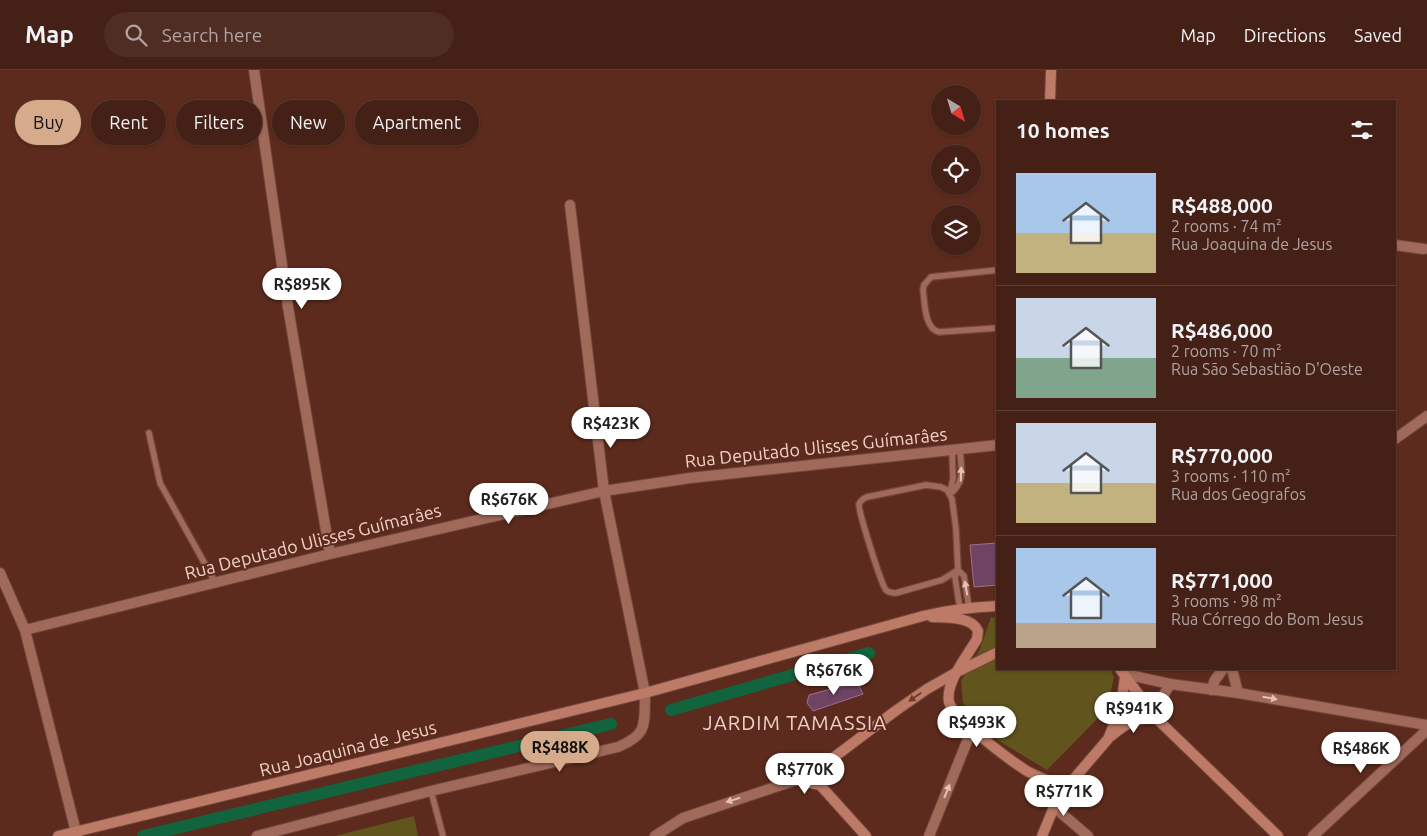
<!DOCTYPE html>
<meta charset="utf-8">
<style>
:root{--surface:#452016;--page:#4f2d23;--text:#f1f3f6;--muted:#b0a3a1;--line:#5d3e35;--accent:#d6ab8b}
body{margin:0;font-family:Ubuntu,sans-serif;background:var(--page);color:var(--text);height:100vh;display:flex;flex-direction:column;font-size:19px;white-space:nowrap}
*{box-sizing:border-box;margin:0}
p{font-size:16px;color:var(--muted)}
.icon{flex:none;width:28px;height:28px;fill:none;stroke:currentColor;stroke-width:2;stroke-linecap:round;stroke-linejoin:round}
.map{position:relative;flex:1;overflow:hidden}
.panel{position:absolute;left:996px;top:30px;width:400px;height:570px;display:flex;flex-direction:column;background:var(--surface);border-radius:0px;box-shadow:0 1px 4px #0004,0 0 0 1px var(--line)}
.panel>*{flex:none}
.hud{position:absolute;left:15px;top:30px;width:475px;height:45px;display:flex;gap:10px}
.needle{width:32px;rotate:142deg}
.fabs{position:absolute;left:931px;top:15px;display:grid;gap:10px}
.fabs a{display:grid;place-items:center;width:50px;height:50px;border-radius:50%;background:var(--surface);box-shadow:0 1px 4px #0004,0 0 0 1px var(--line);font-size:25px}
.price{position:absolute;translate:-50% -42px;padding:0 11px;border-radius:18px;background:#fff;color:#222;font-size:16px;line-height:32px;filter:drop-shadow(0 1px 2px #0008)}
.price::after{content:'';position:absolute;left:50%;top:30px;width:15px;height:11px;margin-left:-8px;background:inherit;clip-path:polygon(0 0,100% 0,50% 100%)}
.price.on{background:var(--accent);color:#111}
ul{padding:0;list-style:none}
li{display:flex;align-items:center;gap:15px;height:125px;padding:0 20px}
li+li{border-top:1px solid var(--line)}
li span{display:grid;place-items:center;flex:none;width:140px;height:100px;border-radius:0px;color:#555}
li>.icon{margin-inline-start:auto}
span .icon{width:60px;height:60px;fill:#fffc;stroke-width:1}
li b{font-size:21px}
h2{display:flex;justify-content:space-between;align-items:center;height:60px;padding:0 20px;font-size:21px}
.pill{padding:0 18px;border-radius:22px;background:var(--surface);box-shadow:0 1px 4px #0004,0 0 0 1px var(--line);font-size:18px;line-height:45px}
.pill.on{background:var(--accent);color:#111}
header{display:flex;align-items:center;gap:30px;box-sizing:border-box;height:70px;padding:0 25px;background:var(--surface);border-bottom:1px solid var(--line)}
header strong{font-size:24px}
nav{display:flex;gap:28px;margin-inline-start:auto;font-size:18px}
.search{width:350px;height:45px;background:var(--page);display:flex;align-items:center;gap:12px;box-sizing:border-box;padding:0 18px;border-radius:28px;color:var(--muted);font-size:19px}
.map>svg:first-child{display:block}
.green{fill:#61551d}
.lines{fill:none;stroke-linecap:round;stroke-linejoin:round}
.canal{stroke:#11643d;stroke-width:12}
.building{fill:#6e4363;stroke:#9d6e90}
.lane-casing{stroke:#71463b;stroke-width:8}
.street-casing{stroke:#71463b;stroke-width:12}
.secondary-casing{stroke:#71463b;stroke-width:12}
.lane{stroke:#a16959;stroke-width:5.5}
.street{stroke:#a16959;stroke-width:10}
.secondary{stroke:#bd7a67;stroke-width:10}
.oneway{fill:#e4c1b6}
.oneway2{fill:#6f3b2c}
.labels{text-anchor:middle;stroke-width:4;stroke-linejoin:round;paint-order:stroke}
.street-label{font-size:18px;fill:#f0d0c7;stroke:#5c2b1d}
.quarter-label{font-size:20px;letter-spacing:1px;fill:#f0d0c7;stroke:#5c2b1d}
</style>
<header>
<strong>Map</strong>
<div class="search"><svg class="icon" aria-label="search" viewBox="0 0 24 24"><circle cx="10" cy="10" r="6"/><path d="M15 15l6 6"/></svg>Search here</div>
<nav><a>Map</a><a>Directions</a><a>Saved</a></nav>
</header>
<div class="map">
<svg width="1427" height="766" viewBox="0 0 1427 766">
<rect width="100%" height="100%" fill="#5c2b1d"/>
<path class="green" d="M 991,547 L 997,548 L 998,599 L 1110,599 L 1114,607 L 1107,639 L 1047,700 L 991,666 L 963,633 L 961,611 L 980,579 Z
M 414,746 L 418,766 L 335,766 Z"/>
<g class="lines">
<path class="canal" d="M 671,640 L 869,583
M 143,766 L 611,654"/>
</g>
<path class="building" d="M 997,473 L 998,515 L 974,517 L 970,475 Z
M 857,612 L 863,624 L 813,641 L 807,633 L 809,625 Z"/>
<g class="lines">
<g class="lane-casing">
<path id="lane" d="M 998,200 L 931,207 L 924,215 L 923,220 C 925,233 924,258 939,262 L 998,258
M 149,363 L 160,413 L 215,512
M 950,424 C 966,411 961,398 960,379
M 950,424 L 953,408 L 952,380
M 958,500 L 942,510 L 896,523 C 892,523 889,523 886,520 C 881,514 858,440 859,434 C 861,430 864,428 867,427 L 926,415 L 941,417 L 947,420 L 952,429 L 956,459 L 958,500 L 955,507 L 960,539
M 958,500 L 964,506 L 969,538
M 431,721 L 443,766"/>
</g>
<g class="street-casing">
<path id="street" d="M 254,0 L 288,237 L 330,484
M 1395,175 L 1424,179
M 1395,369 L 1427,346
M 0,503 L 25,560 L 77,766
M 25,560 L 330,484 L 604,421 L 690,408 L 998,375
M 1232,599 L 1238,623
M 1125,606 L 1134,606 L 1170,614 L 1238,623 L 1427,655
M 1211,620 L 1215,610 L 1223,599
M 1156,648 L 1162,628 L 1170,614
M 1054,737 L 1088,766
M 257,766 L 431,721 L 618,677 C 649,664 644,654 645,623 L 604,421 L 570,135
M 655,766 L 683,748 L 796,710 L 829,691
M 929,766 L 972,659
M 1313,766 L 1427,660"/>
</g>
<g class="secondary-casing">
<path id="secondary" d="M 1050,31 L 1051,0
M 932,547 C 946,548 972,546 978,561 L 977,569 C 968,585 945,612 949,632 C 953,648 1011,691 1027,701 C 1039,708 1053,712 1066,718
M 1120,599 L 1156,648 L 1278,766
M 1111,666 C 1127,653 1134,648 1156,648
M 796,710 L 820,715
M 820,715 L 829,691 L 894,642 L 927,619 L 957,602 L 998,582
M 820,715 L 866,766
M 58,766 L 645,623 L 923,546 C 948,540 972,537 998,536
M 1042,766 L 1054,737 L 1066,718 L 1108,669 L 1121,638 L 1125,606"/>
</g>
<use href="#lane" class="lane"/>
<use href="#street" class="street"/>
<use href="#secondary" class="secondary"/>
</g>
<defs><path id="oneway-solid" d="M-6-.8H1V-3.2L6.5 0L1 3.2V.8H-6Z" transform="scale(1.25)"/></defs>
<g class="oneway">
<use href="#oneway-solid" transform="translate(961 404) rotate(-88)"/>
<use href="#oneway-solid" transform="translate(966 518) rotate(-100)"/>
<use href="#oneway-solid" transform="translate(1270 628) rotate(10)"/>
<use href="#oneway-solid" transform="translate(947 721) rotate(-68)"/>
<use href="#oneway-solid" transform="translate(733 730) rotate(162)"/>
</g>
<use class="oneway2" href="#oneway-solid" transform="translate(915 627) rotate(145)"/>
<g class="labels">
<g class="street-label">
<text transform="translate(816 378) rotate(-6)" y="6">Rua Deputado Ulisses Guímarâes</text>
<text transform="translate(313 472) rotate(-14)" y="6">Rua Deputado Ulisses Guímarâes</text>
<text transform="translate(348 679) rotate(-14)" y="6">Rua Joaquina de Jesus</text>
</g>
<g class="quarter-label">
<text x="795" y="660">JARDIM TAMASSIA</text>
</g>
</g>
</svg>
<div class="fabs">
<a><svg class="needle" viewBox="-14 -14 28 28"><path d="M0-13l5 13h-10z" fill="#e53935"/><path d="M0 13l5-13h-10z" fill="#b0a3a1"/></svg></a>
<a><svg class="icon" aria-label="locate" viewBox="0 0 24 24"><circle cx="12" cy="12" r="6"/><path d="M12 2v4M12 18v4M2 12h4M18 12h4"/></svg></a>
<a><svg class="icon" aria-label="layers" viewBox="0 0 24 24"><path d="M12 4l9 5-9 5-9-5zM3 14l9 5 9-5"/></svg></a>
</div>
<b class="price" style="left:302px;top:240px">R$895K</b>
<b class="price" style="left:611px;top:379px">R$423K</b>
<b class="price" style="left:509px;top:455px">R$676K</b>
<b class="price" style="left:834px;top:626px">R$676K</b>
<b class="price" style="left:1134px;top:664px">R$941K</b>
<b class="price" style="left:977px;top:678px">R$493K</b>
<b class="price on" style="left:560px;top:703px">R$488K</b>
<b class="price" style="left:1361px;top:704px">R$486K</b>
<b class="price" style="left:805px;top:725px">R$770K</b>
<b class="price" style="left:1064px;top:747px">R$771K</b>
<div class="hud">
<a class="pill on">Buy</a>
<a class="pill">Rent</a>
<a class="pill">Filters</a>
<a class="pill">New</a>
<a class="pill">Apartment</a>
</div>
<section class="panel">
<h2>10 homes<svg class="icon" aria-label="filters" viewBox="0 0 24 24"><path d="M4 7h16M4 17h16"/><circle cx="9" cy="7" r="2"/><circle cx="15" cy="17" r="2"/></svg></h2>
<ul>
<li><span style="background:linear-gradient(#a9c7e8 60%,#c2b280 0)"><svg class="icon" aria-label="home" viewBox="0 0 24 24"><path d="M3 11l9-7 9 7M6 9v11h12V9"/></svg></span><div><b>R$488,000</b><p>2 rooms · 74 m²</p><p>Rua Joaquina de Jesus</p></div></li>
<li><span style="background:linear-gradient(#c9d6e8 60%,#7fa58c 0)"><svg class="icon" aria-label="home" viewBox="0 0 24 24"><path d="M3 11l9-7 9 7M6 9v11h12V9"/></svg></span><div><b>R$486,000</b><p>2 rooms · 70 m²</p><p>Rua São Sebastião D'Oeste</p></div></li>
<li><span style="background:linear-gradient(#c9d6e8 60%,#c2b280 0)"><svg class="icon" aria-label="home" viewBox="0 0 24 24"><path d="M3 11l9-7 9 7M6 9v11h12V9"/></svg></span><div><b>R$770,000</b><p>3 rooms · 110 m²</p><p>Rua dos Geografos</p></div></li>
<li><span style="background:linear-gradient(#a9c7e8 75%,#b9a48a 0)"><svg class="icon" aria-label="home" viewBox="0 0 24 24"><path d="M3 11l9-7 9 7M6 9v11h12V9"/></svg></span><div><b>R$771,000</b><p>3 rooms · 98 m²</p><p>Rua Córrego do Bom Jesus</p></div></li>
</ul>
</section>
</div>
